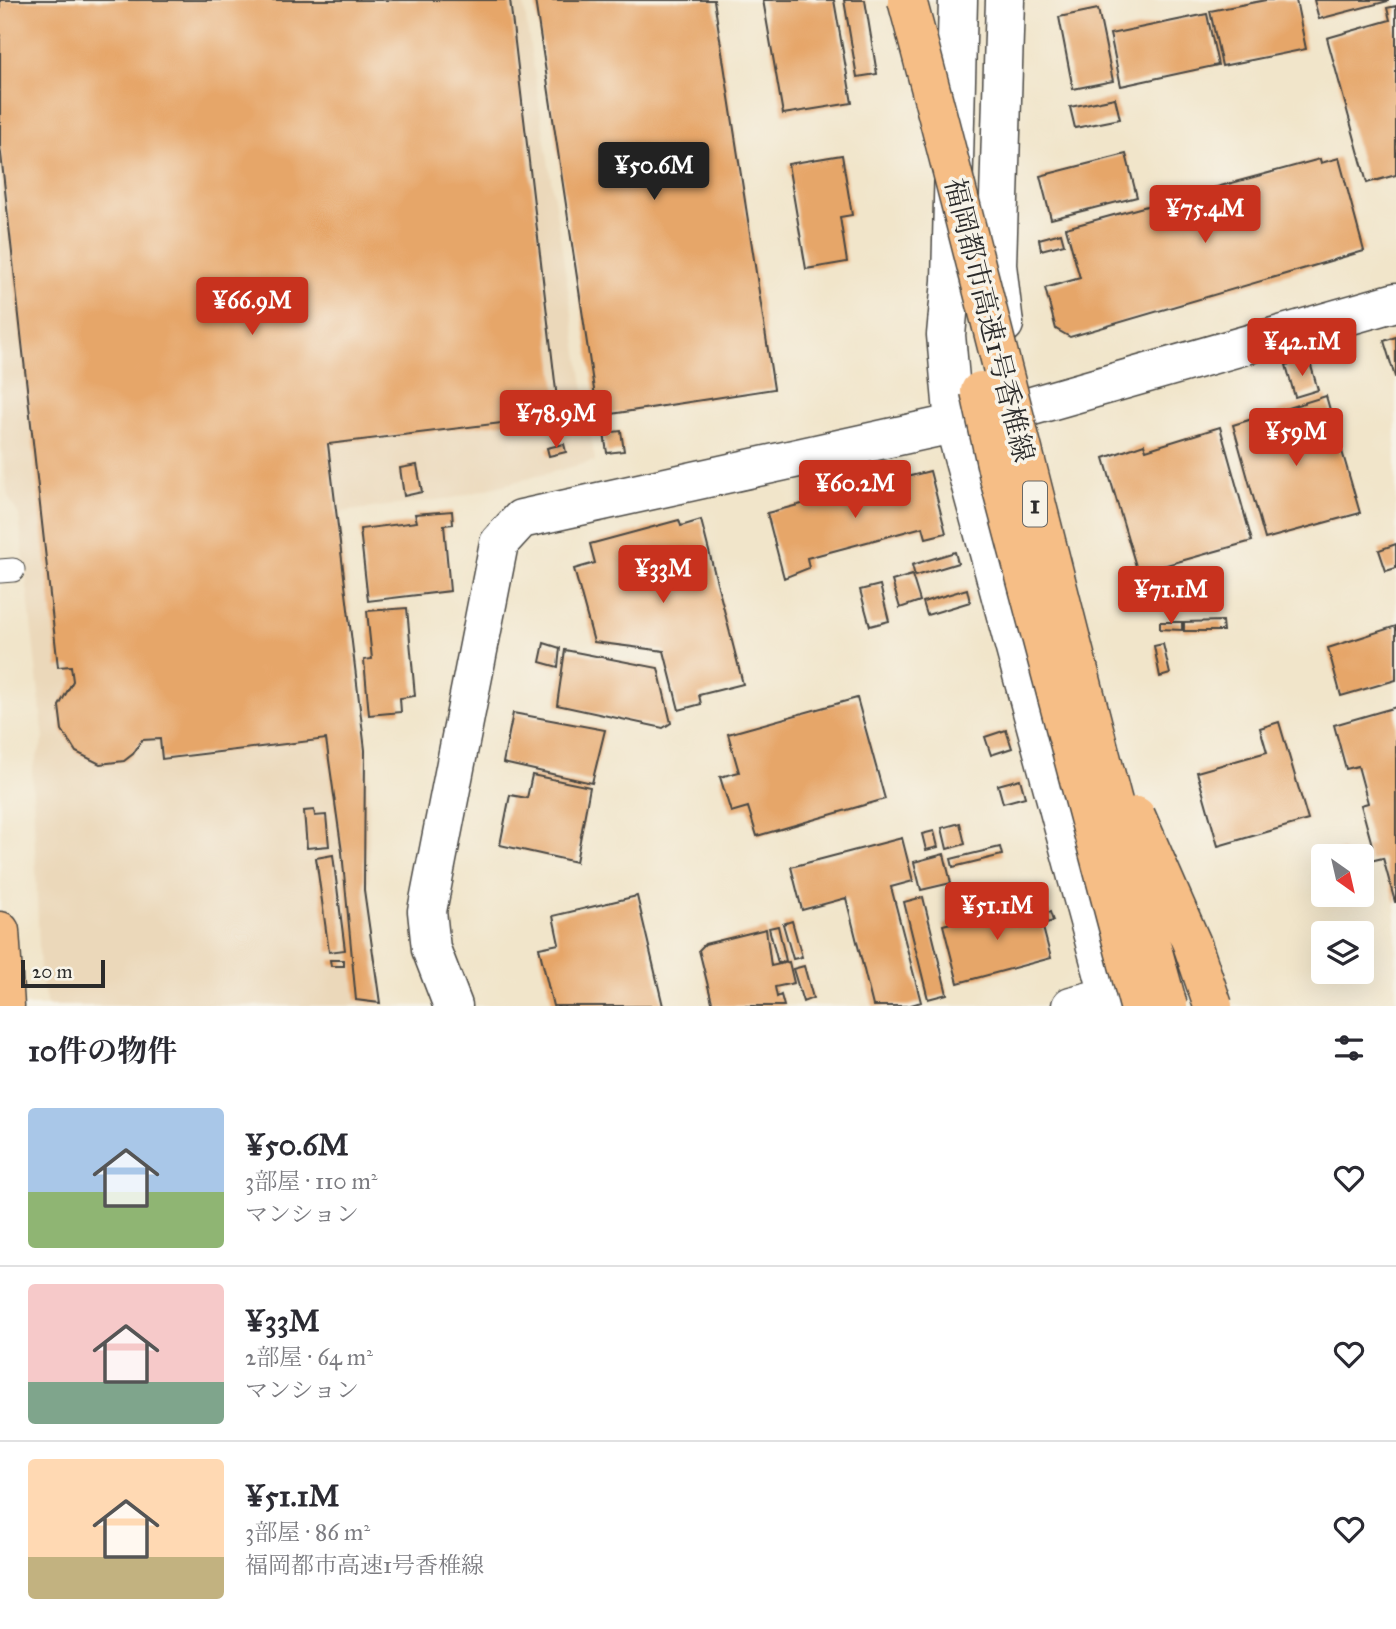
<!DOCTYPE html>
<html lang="ja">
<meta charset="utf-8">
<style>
:root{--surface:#fff;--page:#f2f2f3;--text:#2b2b33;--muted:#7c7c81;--line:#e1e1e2;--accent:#c8321e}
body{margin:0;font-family:"IM FELL Great Primer","Noto Serif JP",serif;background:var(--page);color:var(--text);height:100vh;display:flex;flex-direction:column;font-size:26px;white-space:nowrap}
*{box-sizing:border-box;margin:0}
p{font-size:23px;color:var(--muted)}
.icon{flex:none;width:38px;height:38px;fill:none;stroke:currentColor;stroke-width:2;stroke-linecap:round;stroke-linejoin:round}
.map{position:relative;height:1006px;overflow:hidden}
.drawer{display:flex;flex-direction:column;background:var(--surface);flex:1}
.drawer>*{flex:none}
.needle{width:46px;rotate:146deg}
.buttons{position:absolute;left:1311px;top:844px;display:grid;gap:14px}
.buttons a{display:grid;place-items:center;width:63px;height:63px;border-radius:7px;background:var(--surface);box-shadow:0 7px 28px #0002;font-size:35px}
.scale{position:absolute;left:21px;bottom:18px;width:84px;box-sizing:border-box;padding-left:7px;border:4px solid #2b2b2b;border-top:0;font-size:19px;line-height:24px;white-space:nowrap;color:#2b2b2b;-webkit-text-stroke:5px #f7f3e8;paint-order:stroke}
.price{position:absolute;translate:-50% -60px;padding:0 16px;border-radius:7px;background:var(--accent);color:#fff;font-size:23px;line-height:46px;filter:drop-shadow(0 2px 4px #0008)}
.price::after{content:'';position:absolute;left:50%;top:42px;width:21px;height:16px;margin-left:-10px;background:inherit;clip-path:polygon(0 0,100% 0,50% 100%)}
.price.active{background:#222;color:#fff}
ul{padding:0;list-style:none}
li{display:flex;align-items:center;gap:21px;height:175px;padding:0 28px}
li+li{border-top:2px solid var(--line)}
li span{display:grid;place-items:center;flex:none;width:196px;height:140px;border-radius:7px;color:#555}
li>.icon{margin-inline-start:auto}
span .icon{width:84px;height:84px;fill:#fffc;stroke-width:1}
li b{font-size:30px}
h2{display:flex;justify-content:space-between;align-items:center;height:84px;padding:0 28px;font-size:30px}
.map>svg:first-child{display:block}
.built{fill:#ebd8ba}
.building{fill:#e6a669}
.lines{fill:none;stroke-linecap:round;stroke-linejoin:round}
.pedestrian-casing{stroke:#494743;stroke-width:25}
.tertiary-casing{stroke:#494743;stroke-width:41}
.trunk-casing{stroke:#494743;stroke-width:41}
.pedestrian{stroke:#fff;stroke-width:23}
.tertiary{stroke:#fff;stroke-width:38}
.trunk{stroke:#f6be86;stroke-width:38}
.motorway-bridge-casing{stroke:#494743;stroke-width:41;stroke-linecap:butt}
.motorway-bridge{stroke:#f6be86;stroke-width:38}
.labels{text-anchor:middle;stroke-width:7;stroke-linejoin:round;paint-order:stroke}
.shield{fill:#f7f3e8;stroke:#686764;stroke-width:2}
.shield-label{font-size:26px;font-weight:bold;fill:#2b2b2b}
.street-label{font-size:28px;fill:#2b2b2b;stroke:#f7f3e8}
</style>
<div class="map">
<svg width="1396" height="1006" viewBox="0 0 1396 1006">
<rect width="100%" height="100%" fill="#f7f3e8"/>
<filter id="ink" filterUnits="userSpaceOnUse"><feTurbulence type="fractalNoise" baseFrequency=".0143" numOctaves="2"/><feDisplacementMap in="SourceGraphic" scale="14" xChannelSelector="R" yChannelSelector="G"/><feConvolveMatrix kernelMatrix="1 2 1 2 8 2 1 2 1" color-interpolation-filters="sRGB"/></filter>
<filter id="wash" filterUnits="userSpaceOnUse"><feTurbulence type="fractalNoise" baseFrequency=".00686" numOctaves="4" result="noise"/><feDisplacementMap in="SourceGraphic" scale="28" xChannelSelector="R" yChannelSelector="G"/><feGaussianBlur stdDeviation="1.57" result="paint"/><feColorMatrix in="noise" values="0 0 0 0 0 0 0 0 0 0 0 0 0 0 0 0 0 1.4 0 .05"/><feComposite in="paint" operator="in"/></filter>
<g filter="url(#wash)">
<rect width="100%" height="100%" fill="#f1e5ca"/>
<path class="built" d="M 0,0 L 523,0 L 595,461 L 453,498 L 340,512 L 369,762 L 369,888 L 383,1006 L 47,1006 L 40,973 L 32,769 L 44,739 L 19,515 L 8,497 L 0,433 Z"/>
<g id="blocks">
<path class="building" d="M 0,0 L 510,0 L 559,416 L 328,444 L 365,750 L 364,890 L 380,1003 L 356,1000 L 342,852 L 326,739 L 162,759 L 160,739 L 142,740 L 133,754 L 124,761 L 100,764 L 76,752 L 62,730 L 59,706 L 73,681 L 71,666 L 58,667 L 0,145 Z
M 535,0 L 714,0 L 774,389 L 598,416 Z
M 763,0 L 834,0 L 852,103 L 783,114 Z
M 844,0 L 865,0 L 877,74 L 857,77 Z
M 1266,0 L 1296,0 L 1306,49 L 1222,66 L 1210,11 Z
M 1314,0 L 1388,0 L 1388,1 L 1319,19 Z
M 1396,6 L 1396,175 L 1367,183 L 1327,38 L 1390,20 L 1387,8 Z
M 1098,9 L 1113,81 L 1073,89 L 1059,17 Z
M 1207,14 L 1218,65 L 1121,86 L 1110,34 Z
M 1115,98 L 1120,119 L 1075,128 L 1070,107 Z
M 1126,154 L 1137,197 L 1051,219 L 1040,176 Z
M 842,155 L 852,215 L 840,217 L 847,262 L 806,269 L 788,164 Z
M 1339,158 L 1364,251 L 1070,337 L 1056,329 L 1045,288 L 1080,278 L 1066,228 L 1320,159 L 1321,163 Z
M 1061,233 L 1064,244 L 1041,250 L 1039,239 Z
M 1396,337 L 1396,377 L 1395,377 L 1384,341 Z
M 1309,359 L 1318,390 L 1295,397 L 1286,365 Z
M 1326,396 L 1360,513 L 1265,539 L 1233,425 Z
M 1220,427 L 1252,541 L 1138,573 L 1104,458 L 1144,444 L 1146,450 Z
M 621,431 L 624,451 L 607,453 L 604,433 Z
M 564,444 L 566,452 L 549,456 L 547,448 Z
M 417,465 L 422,492 L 404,496 L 400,468 Z
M 930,471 L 946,533 L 926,538 L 923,527 L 807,558 L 809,568 L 784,578 L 767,513 Z
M 452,511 L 453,524 L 444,525 L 450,591 L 368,601 L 360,529 L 417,522 L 415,514 Z
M 679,520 L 681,526 L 701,520 L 743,684 L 699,695 L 701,704 L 679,710 L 664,651 L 594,642 L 574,569 L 595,563 L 590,544 Z
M 1396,544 L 1396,568 L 1386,571 L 1379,550 Z
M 955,552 L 958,563 L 915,576 L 912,565 Z
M 912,575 L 920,601 L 900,608 L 892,581 Z
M 880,585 L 889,621 L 870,626 L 860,590 Z
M 967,589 L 970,602 L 927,615 L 923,602 Z
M 407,608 L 415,696 L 400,698 L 401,712 L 369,715 L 364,660 L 372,659 L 367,611 Z
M 1222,621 L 1223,631 L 1184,631 L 1184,622 Z
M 1160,622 L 1182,622 L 1182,630 L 1160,629 Z
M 1396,626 L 1396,680 L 1341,696 L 1328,648 Z
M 544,643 L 560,648 L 558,667 L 540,662 Z
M 1163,644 L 1170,674 L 1160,677 L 1154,646 Z
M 565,650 L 658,668 L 671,723 L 663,728 L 557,705 Z
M 857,698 L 885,799 L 757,836 L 748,807 L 731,812 L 720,777 L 739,772 L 728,734 Z
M 1396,707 L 1396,902 L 1395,902 L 1383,858 L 1370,861 L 1366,847 L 1372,845 L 1361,805 L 1368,803 L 1358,766 L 1346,769 L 1334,725 Z
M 513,713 L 605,730 L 592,783 L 503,763 Z
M 1279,722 L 1308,820 L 1218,846 L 1197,772 L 1267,752 L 1260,728 Z
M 1006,730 L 1012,748 L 991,755 L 985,737 Z
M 532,775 L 590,787 L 576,862 L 500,845 L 510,795 L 527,798 Z
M 1020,779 L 1025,797 L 1003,803 L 998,785 Z
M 314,810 L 315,816 L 326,815 L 329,846 L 307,848 L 304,811 Z
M 960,823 L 965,844 L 947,849 L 942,828 Z
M 934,831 L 938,847 L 926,850 L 922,834 Z
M 902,838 L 913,881 L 891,887 L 921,1002 L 908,1006 L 873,1006 L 846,898 L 802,910 L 791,867 Z
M 1000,847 L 1002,855 L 953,867 L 951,859 Z
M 1343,850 L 1345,856 L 1334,856 L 1333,852 Z
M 944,854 L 951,883 L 921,890 L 914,862 Z
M 333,855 L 345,950 L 329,952 L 316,858 Z
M 637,896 L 663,1006 L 553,1006 L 539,948 L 559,944 L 553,916 Z
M 923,897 L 947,994 L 928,999 L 904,902 Z
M 1036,901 L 1051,958 L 958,983 L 943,925 Z
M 1050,912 L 1053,921 L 1047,923 L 1044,913 Z
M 792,921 L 802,957 L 793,959 L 783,924 Z
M 778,926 L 786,961 L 778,963 L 769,928 Z
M 766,929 L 771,966 L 789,962 L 794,983 L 775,987 L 777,997 L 781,995 L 784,1006 L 713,1006 L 699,950 L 705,944 Z
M 330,960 L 344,960 L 344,966 L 331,966 Z
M 804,966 L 813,998 L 803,1002 L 793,969 Z"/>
</g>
</g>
<g filter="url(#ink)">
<use href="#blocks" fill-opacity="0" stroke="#494743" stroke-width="2"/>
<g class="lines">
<g class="pedestrian-casing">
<path id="pedestrian" d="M 0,571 L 13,570"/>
</g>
<g class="tertiary-casing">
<path id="tertiary" d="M 958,0 L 951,281 L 946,335 L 954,424 L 1112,1006
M 1004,324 L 997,265 L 1005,0
M 453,1006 L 431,949 L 427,911 L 499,543 L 521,519 L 1025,408 L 1396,302
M 1071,1006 L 1133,990"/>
</g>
<g class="trunk-casing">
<path id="trunk" d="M 0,931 L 5,1006"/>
</g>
<use href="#pedestrian" class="pedestrian"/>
<use href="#tertiary" class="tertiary"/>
<use href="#trunk" class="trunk"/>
<g class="motorway-bridge-casing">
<path id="motorway-bridge" d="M 907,0 C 997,334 1075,672 1168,1006
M 980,391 L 999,478 L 1139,1006
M 1136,816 L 1192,944 L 1213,1006"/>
</g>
<use href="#motorway-bridge" class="motorway-bridge"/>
</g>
</g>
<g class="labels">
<rect class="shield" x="1023" y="481.5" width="24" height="45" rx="5"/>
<g class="shield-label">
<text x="1035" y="513">1</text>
</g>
<g class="street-label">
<text transform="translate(990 320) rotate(76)" y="10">福岡都市高速1号香椎線</text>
</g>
</g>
</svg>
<div class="buttons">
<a><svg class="needle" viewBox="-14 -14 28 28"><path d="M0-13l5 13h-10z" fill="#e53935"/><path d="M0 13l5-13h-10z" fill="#7c7c81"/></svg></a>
<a><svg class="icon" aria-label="layers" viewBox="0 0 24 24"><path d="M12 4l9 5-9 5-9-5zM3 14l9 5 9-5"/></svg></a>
</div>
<div class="scale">20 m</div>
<b class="price active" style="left:654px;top:202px">¥50.6M</b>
<b class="price" style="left:1205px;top:245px">¥75.4M</b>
<b class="price" style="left:252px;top:337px">¥66.9M</b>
<b class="price" style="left:1302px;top:378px">¥42.1M</b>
<b class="price" style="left:556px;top:450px">¥78.9M</b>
<b class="price" style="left:1296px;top:468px">¥59M</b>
<b class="price" style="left:855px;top:520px">¥60.2M</b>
<b class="price" style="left:663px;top:605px">¥33M</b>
<b class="price" style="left:1171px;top:626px">¥71.1M</b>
<b class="price" style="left:997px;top:942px">¥51.1M</b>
</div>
<section class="drawer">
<h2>10件の物件<svg class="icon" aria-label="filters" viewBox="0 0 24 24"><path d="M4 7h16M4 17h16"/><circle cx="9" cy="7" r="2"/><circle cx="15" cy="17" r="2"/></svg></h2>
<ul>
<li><span style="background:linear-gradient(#a9c7e8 60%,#8fb573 0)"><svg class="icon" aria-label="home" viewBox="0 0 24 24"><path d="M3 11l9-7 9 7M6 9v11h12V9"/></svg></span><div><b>¥50.6M</b><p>3部屋 · 110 m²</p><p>マンション</p></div><svg class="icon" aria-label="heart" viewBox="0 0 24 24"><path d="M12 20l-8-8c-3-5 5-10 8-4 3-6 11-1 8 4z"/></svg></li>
<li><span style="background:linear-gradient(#f6c9c9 70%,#7fa58c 0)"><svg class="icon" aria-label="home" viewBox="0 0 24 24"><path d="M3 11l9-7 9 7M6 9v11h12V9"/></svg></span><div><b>¥33M</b><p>2部屋 · 64 m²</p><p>マンション</p></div><svg class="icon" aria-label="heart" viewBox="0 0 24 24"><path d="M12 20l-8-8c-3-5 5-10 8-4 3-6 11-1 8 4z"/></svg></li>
<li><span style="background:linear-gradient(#ffd9b3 70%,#c2b280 0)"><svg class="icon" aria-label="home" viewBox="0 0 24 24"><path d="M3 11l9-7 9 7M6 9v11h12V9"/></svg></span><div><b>¥51.1M</b><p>3部屋 · 86 m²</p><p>福岡都市高速1号香椎線</p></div><svg class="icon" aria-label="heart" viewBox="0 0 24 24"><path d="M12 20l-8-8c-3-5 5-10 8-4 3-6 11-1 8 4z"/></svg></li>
</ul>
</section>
